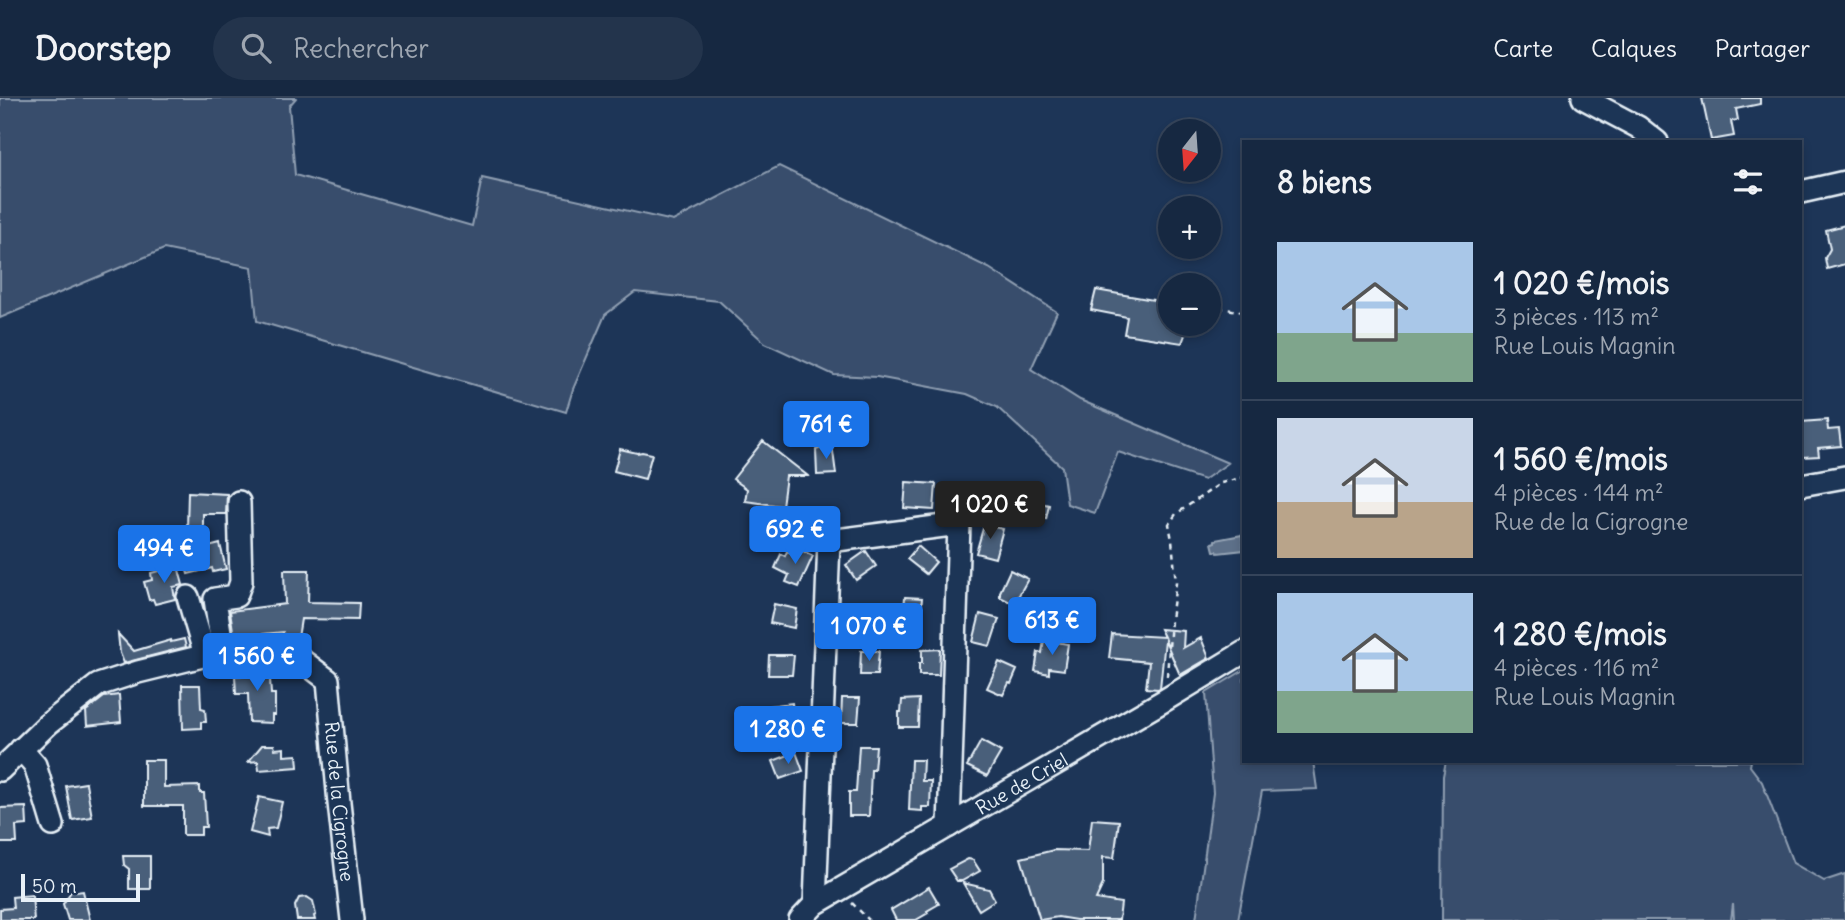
<!DOCTYPE html>
<html lang="fr">
<meta charset="utf-8">
<style>
:root{--surface:#162841;--page:#23344c;--text:#f1f3f6;--muted:#9ea6b1;--line:#35445a;--accent:#1a73e8}
body{margin:0;font-family:Delius,sans-serif;background:var(--page);color:var(--text);height:100vh;display:flex;flex-direction:column;font-size:26px;white-space:nowrap}
*{box-sizing:border-box;margin:0}
p{font-size:23px;color:var(--muted)}
.icon{flex:none;width:38px;height:38px;fill:none;stroke:currentColor;stroke-width:2;stroke-linecap:round;stroke-linejoin:round}
.map{position:relative;flex:1;overflow:hidden}
.details{position:absolute;left:1242px;top:42px;width:560px;height:623px;display:flex;flex-direction:column;background:var(--surface);border-radius:0px;box-shadow:0 4px 10px #0003,0 0 0 2px var(--line)}
.details>*{flex:none}
.needle{width:46px;rotate:197deg}
.fabs{position:absolute;left:1158px;top:21px;display:grid;gap:14px}
.fabs a{display:grid;place-items:center;width:63px;height:63px;border-radius:50%;background:var(--surface);box-shadow:0 4px 10px #0003,0 0 0 2px var(--line);font-size:35px}
.scale{position:absolute;left:21px;bottom:18px;width:119px;box-sizing:border-box;padding-left:7px;border:4px solid #e8f1f8;border-top:0;font-size:19px;line-height:24px;white-space:nowrap;color:#e8f1f8;-webkit-text-stroke:5px #1d3557;paint-order:stroke}
.price{position:absolute;translate:-50% -60px;padding:0 16px;border-radius:7px;background:var(--accent);color:#fff;font-size:23px;line-height:46px;filter:drop-shadow(0 2px 4px #0008)}
.price::after{content:'';position:absolute;left:50%;top:42px;width:21px;height:16px;margin-left:-10px;background:inherit;clip-path:polygon(0 0,100% 0,50% 100%)}
.price.current{background:#222;color:#fff}
ul{padding:0;list-style:none}
li{display:flex;align-items:center;gap:21px;height:175px;padding:0 35px}
li+li{border-top:2px solid var(--line)}
li span{display:grid;place-items:center;flex:none;width:196px;height:140px;border-radius:0px;color:#555}
li>.icon{margin-inline-start:auto}
span .icon{width:84px;height:84px;fill:#fffc;stroke-width:1}
li b{font-size:30px}
h2{display:flex;justify-content:space-between;align-items:center;height:84px;padding:0 35px;font-size:30px}
header{display:flex;align-items:center;gap:42px;box-sizing:border-box;height:98px;padding:0 35px;background:var(--surface);border-bottom:2px solid var(--line)}
header strong{font-size:33px}
nav{display:flex;gap:38px;margin-inline-start:auto;font-size:24px}
.search{width:490px;height:63px;background:var(--page);display:flex;align-items:center;gap:18px;box-sizing:border-box;padding:0 24px;border-radius:38px;color:var(--muted);font-size:26px}
.map>svg:first-child{display:block}
.green{fill:#374d6c;stroke:#909fb2;stroke-width:2}
.water{fill:#5d7089;stroke:#95a4b5;stroke-width:2}
.building{fill:#495e7a;stroke:#e8f1f8;stroke-width:2}
.lines{fill:none;stroke-linecap:round;stroke-linejoin:round}
.minor-casing{stroke:#e8f1f8;stroke-width:26}
.path{stroke:#e8f1f8;stroke-width:2.5;stroke-dasharray:5 5;stroke-linecap:butt}
.minor{stroke:#1d3557;stroke-width:21}
.labels{text-anchor:middle;stroke-width:5;stroke-linejoin:round;paint-order:stroke}
.street-label{font-size:19px;fill:#e8f1f8;stroke:#1d3557}
</style>
<header>
<strong>Doorstep</strong>
<div class="search"><svg class="icon" aria-label="search" viewBox="0 0 24 24"><circle cx="10" cy="10" r="6"/><path d="M15 15l6 6"/></svg>Rechercher</div>
<nav><a>Carte</a><a>Calques</a><a>Partager</a></nav>
</header>
<div class="map">
<svg width="1845" height="822" viewBox="0 0 1845 822">
<rect width="100%" height="100%" fill="#1d3557"/>
<filter id="ink" filterUnits="userSpaceOnUse"><feTurbulence type="fractalNoise" baseFrequency=".0143" numOctaves="2"/><feDisplacementMap in="SourceGraphic" scale="14" xChannelSelector="R" yChannelSelector="G"/><feConvolveMatrix kernelMatrix="1 2 1 2 8 2 1 2 1" color-interpolation-filters="sRGB"/></filter>
<g filter="url(#ink)">
<path class="green" d="M 0,0 L 296,0 L 289,8 L 295,77 L 472,128 L 482,80 L 673,123 L 779,68 L 989,170 L 1057,214 L 1031,271 L 1080,302 L 1228,365 L 1204,382 L 1118,354 L 1095,415 L 1067,406 L 1062,369 L 997,309 L 967,296 L 877,279 L 834,277 L 765,245 L 719,203 L 635,194 L 605,217 L 573,291 L 566,314 L 257,223 L 252,169 L 164,151 L 0,220 Z
M 1244,572 L 1244,663 L 1313,663 L 1317,691 L 1262,693 L 1238,822 L 1196,822 L 1213,695 L 1206,595 Z
M 1446,663 L 1751,663 L 1750,668 L 1762,684 L 1793,765 L 1824,783 L 1845,776 L 1845,822 L 1734,822 L 1733,806 L 1731,822 L 1442,822 L 1443,678 Z"/>
<path class="water" d="M 1242,437 L 1244,452 L 1218,455 L 1217,453 L 1214,453 L 1212,445 L 1215,444 L 1215,442 Z"/>
<path class="building" d="M 1702,0 L 1760,0 L 1760,6 L 1736,11 L 1738,22 L 1731,23 L 1734,38 L 1711,42 Z
M 1845,127 L 1845,166 L 1827,171 L 1825,160 L 1830,151 L 1826,132 Z
M 1096,192 L 1171,205 L 1171,226 L 1189,226 L 1182,245 L 1124,236 L 1127,219 L 1091,212 Z
M 1827,322 L 1828,332 L 1839,331 L 1841,348 L 1818,350 L 1819,358 L 1802,359 L 1801,324 Z
M 763,343 L 808,378 L 786,378 L 782,408 L 745,403 L 747,391 L 733,381 Z
M 832,346 L 836,376 L 817,377 L 816,352 Z
M 620,351 L 637,355 L 642,354 L 652,356 L 645,381 L 614,373 Z
M 906,384 L 936,386 L 934,412 L 904,410 Z
M 188,394 L 227,396 L 226,416 L 203,416 L 203,432 L 187,431 Z
M 1024,401 L 1049,407 L 1046,421 L 1020,416 Z
M 984,427 L 1003,431 L 995,460 L 976,455 Z
M 220,446 L 226,471 L 213,474 L 212,470 L 188,476 L 182,456 Z
M 918,448 L 936,464 L 926,476 L 907,461 Z
M 799,451 L 813,458 L 799,489 L 786,484 L 789,477 L 775,470 L 781,456 L 785,458 L 787,453 L 796,457 Z
M 866,453 L 876,468 L 856,482 L 846,467 Z
M 178,468 L 183,487 L 173,489 L 175,501 L 155,506 L 153,501 L 149,502 L 144,484 L 152,482 L 151,475 Z
M 284,472 L 309,472 L 308,504 L 359,505 L 358,522 L 301,521 L 297,546 L 284,542 L 283,534 L 234,539 L 230,513 L 285,506 Z
M 1010,472 L 1028,481 L 1014,506 L 1000,499 L 1000,494 Z
M 905,499 L 922,500 L 920,524 L 903,524 Z
M 774,506 L 797,511 L 794,530 L 770,525 Z
M 980,516 L 999,521 L 990,548 L 973,544 Z
M 1160,531 L 1184,533 L 1183,550 L 1201,540 L 1209,560 L 1180,577 L 1165,542 L 1160,590 L 1158,591 L 1146,590 L 1149,564 L 1109,560 L 1112,536 L 1164,539 Z
M 118,536 L 134,553 L 171,542 L 171,544 L 184,541 L 186,549 L 124,565 L 120,555 Z
M 1044,542 L 1068,546 L 1064,572 L 1049,570 L 1049,576 L 1035,573 L 1038,554 L 1042,555 Z
M 940,551 L 939,577 L 919,577 L 919,565 L 922,565 L 922,552 Z
M 861,553 L 879,553 L 877,577 L 860,577 Z
M 769,557 L 794,557 L 792,577 L 768,577 Z
M 999,564 L 1017,572 L 1011,586 L 1009,585 L 1003,597 L 987,590 Z
M 269,566 L 271,596 L 275,596 L 275,617 L 272,617 L 272,625 L 249,624 L 248,596 L 236,596 L 235,578 L 245,577 L 244,567 Z
M 182,587 L 200,587 L 201,610 L 205,611 L 206,624 L 201,624 L 201,630 L 183,631 Z
M 119,597 L 121,624 L 87,628 L 86,613 L 104,599 Z
M 842,600 L 860,600 L 858,625 L 841,625 Z
M 919,601 L 918,629 L 899,629 L 899,614 L 901,614 L 902,602 Z
M 792,605 L 794,624 L 770,628 L 767,608 Z
M 981,643 L 1001,654 L 987,678 L 967,668 Z
M 262,647 L 274,647 L 275,651 L 284,650 L 284,658 L 297,657 L 298,669 L 259,672 L 258,663 L 248,664 Z
M 859,648 L 876,648 L 874,672 L 871,672 L 869,718 L 849,718 L 849,694 L 856,694 Z
M 796,654 L 803,673 L 780,681 L 773,663 Z
M 144,662 L 164,662 L 164,689 L 200,688 L 200,695 L 204,695 L 206,729 L 201,729 L 201,737 L 183,737 L 183,708 L 144,708 Z
M 911,662 L 923,662 L 922,683 L 931,683 L 930,709 L 922,709 L 922,713 L 909,712 Z
M 86,685 L 92,719 L 72,722 L 66,688 Z
M 259,699 L 282,704 L 276,730 L 267,731 L 268,739 L 250,734 Z
M 26,709 L 27,727 L 16,728 L 17,745 L 0,745 L 0,710 Z
M 1092,721 L 1119,723 L 1114,760 L 1103,759 L 1103,786 L 1096,801 L 1121,805 L 1119,822 L 1076,822 L 1058,819 L 1040,822 L 1021,760 L 1054,752 L 1088,753 Z
M 123,758 L 150,758 L 150,791 L 129,791 L 129,771 L 124,767 Z
M 968,761 L 973,762 L 980,773 L 962,783 L 957,783 L 949,771 Z
M 963,785 L 989,791 L 995,802 L 979,812 Z
M 929,789 L 939,806 L 927,813 L 928,815 L 916,822 L 896,822 L 891,812 Z
M 72,792 L 76,794 L 83,793 L 90,822 L 68,822 L 63,806 Z
M 32,797 L 34,822 L 0,822 L 0,811 L 13,810 L 12,799 Z
M 307,799 L 313,803 L 316,817 L 314,818 L 315,822 L 297,822 L 295,808 L 299,800 Z"/>
<g class="lines">
<g class="minor-casing">
<g id="minor">
<path d="M 1583,0 L 1638,29 L 1657,44"/>
<path d="M 1801,94 L 1845,84"/>
<path d="M 1801,387 L 1845,379"/>
<path d="M 188,499 L 205,557"/>
<path d="M 223,554 L 215,501 L 236,498 L 241,484 L 239,404"/>
<path d="M 21,651 L 35,667 L 53,727"/>
<path id="s1" d="M 0,672 L 48,626 L 98,587 L 138,574 L 215,555 L 270,551 L 300,561 L 328,582 L 339,705 L 352,822"/>
<path d="M 815,806 L 829,443 L 959,426 L 949,728"/>
<path id="s2" d="M 800,822 L 815,806 L 1165,602 L 1244,554"/>
</g>
</g>
<path class="path" d="M 1209,208 L 1244,214
M 1167,578 L 1171,522 L 1176,485 L 1172,442 L 1169,426 L 1176,416 L 1221,385 L 1244,379
M 852,805 L 869,822"/>
<use href="#minor" class="minor"/>
</g>
</g>
<g class="labels">
<g class="street-label">
<text dy="7" stroke="none"><textPath href="#s2" startOffset="261">Rue de Criel</textPath></text>
<text dy="7" stroke="none"><textPath href="#s1" startOffset="495">Rue de la Cigrogne</textPath></text>
</g>
</g>
</svg>
<div class="fabs">
<a><svg class="needle" viewBox="-14 -14 28 28"><path d="M0-13l5 13h-10z" fill="#e53935"/><path d="M0 13l5-13h-10z" fill="#9ea6b1"/></svg></a>
<a>+</a>
<a>−</a>
</div>
<div class="scale">50 m</div>
<b class="price" style="left:826px;top:363px">761 €</b>
<b class="price current" style="left:990px;top:443px">1 020 €</b>
<b class="price" style="left:795px;top:468px">692 €</b>
<b class="price" style="left:164px;top:487px">494 €</b>
<b class="price" style="left:1052px;top:559px">613 €</b>
<b class="price" style="left:869px;top:565px">1 070 €</b>
<b class="price" style="left:257px;top:595px">1 560 €</b>
<b class="price" style="left:788px;top:668px">1 280 €</b>
<section class="details">
<h2>8 biens<svg class="icon" aria-label="filters" viewBox="0 0 24 24"><path d="M4 7h16M4 17h16"/><circle cx="9" cy="7" r="2"/><circle cx="15" cy="17" r="2"/></svg></h2>
<ul>
<li><span style="background:linear-gradient(#a9c7e8 65%,#7fa58c 0)"><svg class="icon" aria-label="home" viewBox="0 0 24 24"><path d="M3 11l9-7 9 7M6 9v11h12V9"/></svg></span><div><b>1 020 €/mois</b><p>3 pièces · 113 m²</p><p>Rue Louis Magnin</p></div></li>
<li><span style="background:linear-gradient(#c9d6e8 60%,#b9a48a 0)"><svg class="icon" aria-label="home" viewBox="0 0 24 24"><path d="M3 11l9-7 9 7M6 9v11h12V9"/></svg></span><div><b>1 560 €/mois</b><p>4 pièces · 144 m²</p><p>Rue de la Cigrogne</p></div></li>
<li><span style="background:linear-gradient(#a9c7e8 70%,#7fa58c 0)"><svg class="icon" aria-label="home" viewBox="0 0 24 24"><path d="M3 11l9-7 9 7M6 9v11h12V9"/></svg></span><div><b>1 280 €/mois</b><p>4 pièces · 116 m²</p><p>Rue Louis Magnin</p></div></li>
</ul>
</section>
</div>
